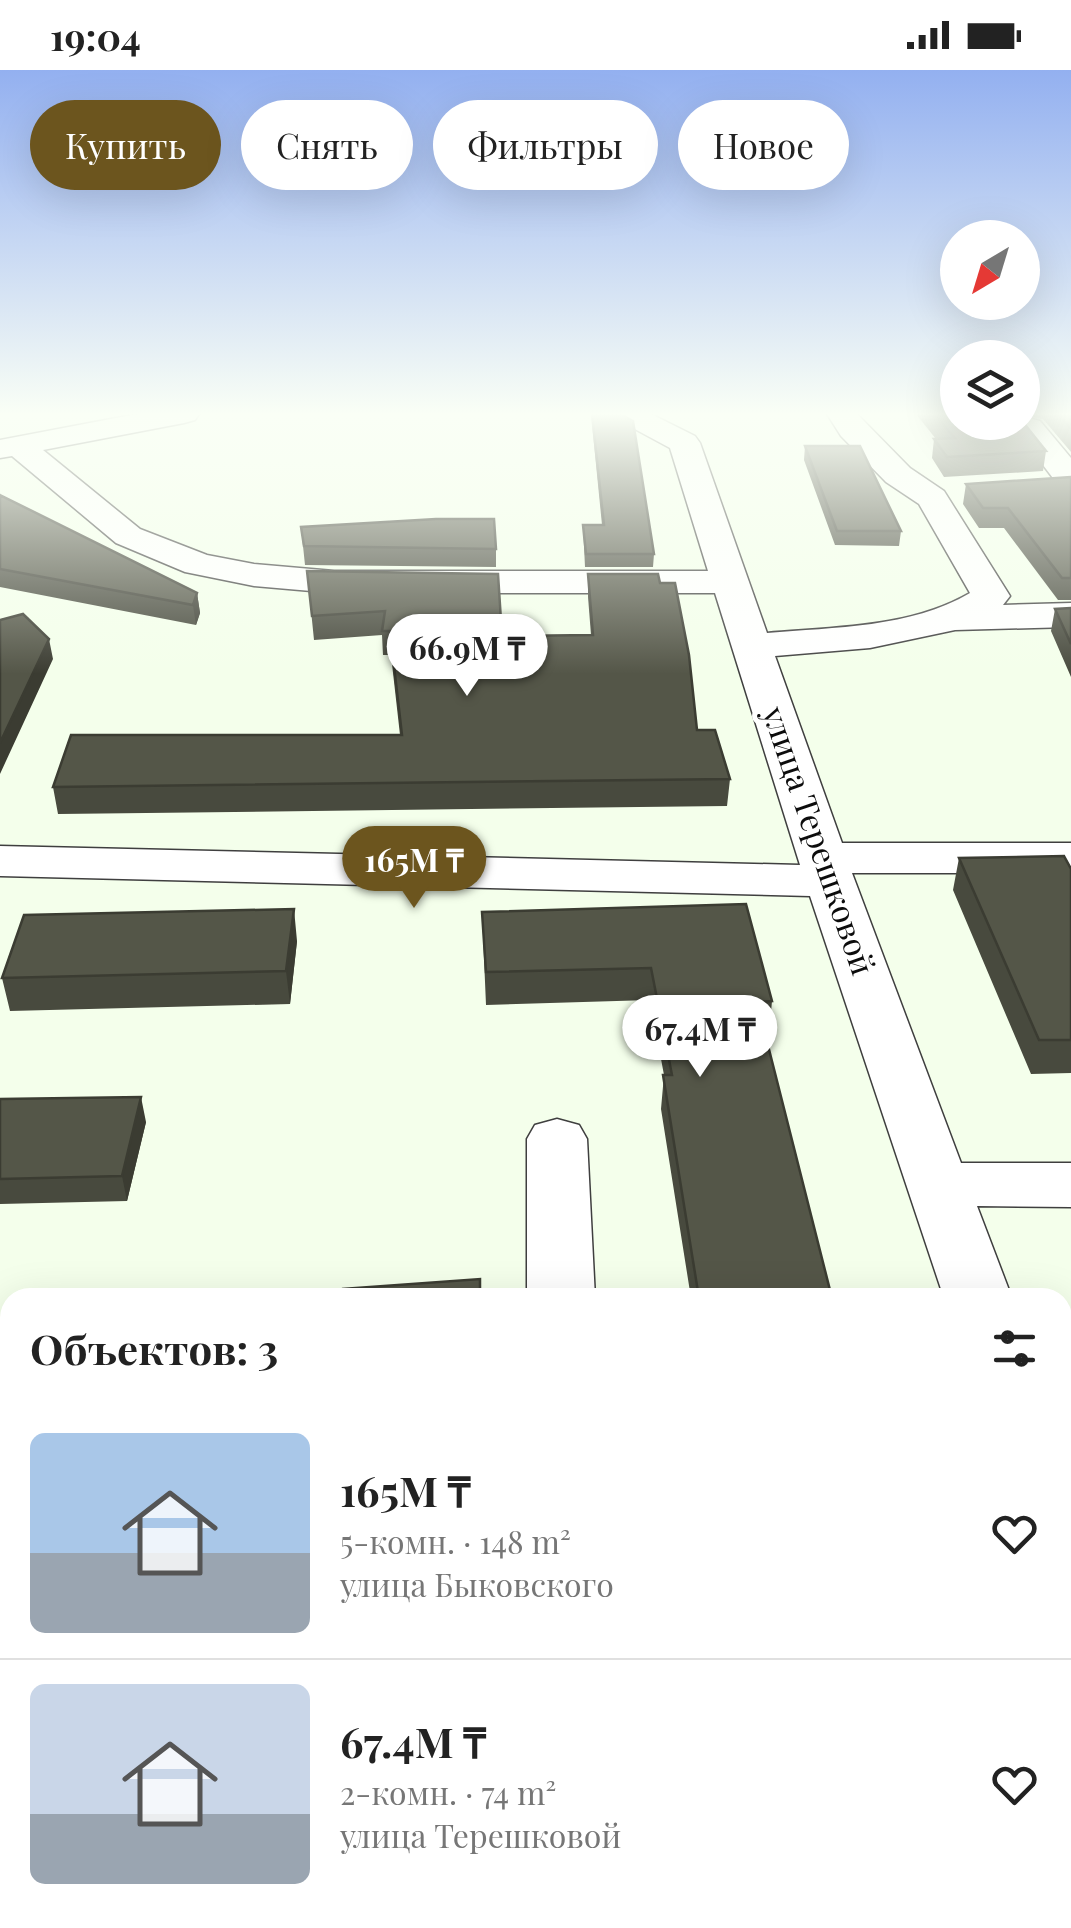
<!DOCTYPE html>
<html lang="ru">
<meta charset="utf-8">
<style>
:root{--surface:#fff;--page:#f6f6f6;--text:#222;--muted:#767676;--line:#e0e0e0;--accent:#6c551e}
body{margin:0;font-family:"Playfair Display",serif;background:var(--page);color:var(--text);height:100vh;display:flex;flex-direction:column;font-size:38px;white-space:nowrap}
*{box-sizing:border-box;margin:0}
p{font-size:32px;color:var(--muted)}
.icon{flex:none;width:55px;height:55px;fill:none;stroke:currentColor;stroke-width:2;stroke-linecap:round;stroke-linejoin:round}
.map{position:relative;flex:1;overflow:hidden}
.side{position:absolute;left:0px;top:1218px;width:1072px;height:642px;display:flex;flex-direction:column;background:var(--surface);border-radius:30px 30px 0 0;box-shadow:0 10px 40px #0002}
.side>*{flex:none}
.hud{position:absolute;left:30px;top:30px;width:1012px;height:90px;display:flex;gap:20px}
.needle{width:65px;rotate:218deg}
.controls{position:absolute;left:940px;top:150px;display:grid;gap:20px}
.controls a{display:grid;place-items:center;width:100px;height:100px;border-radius:50%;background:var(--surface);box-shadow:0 10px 40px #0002;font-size:50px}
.price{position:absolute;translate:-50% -85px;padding:0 22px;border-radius:35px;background:#fff;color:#222;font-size:32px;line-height:65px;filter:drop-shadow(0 2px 5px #0008)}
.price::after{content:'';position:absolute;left:50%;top:60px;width:30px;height:22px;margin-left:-15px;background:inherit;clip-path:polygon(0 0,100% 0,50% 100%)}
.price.selected{background:var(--accent);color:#fff}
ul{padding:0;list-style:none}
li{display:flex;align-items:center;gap:30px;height:250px;padding:0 30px}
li+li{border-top:2px solid var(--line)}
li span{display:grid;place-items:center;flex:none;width:280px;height:200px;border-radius:15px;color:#555}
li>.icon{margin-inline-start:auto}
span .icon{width:120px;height:120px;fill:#fffc;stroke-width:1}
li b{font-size:42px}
h2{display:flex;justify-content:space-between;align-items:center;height:120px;padding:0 30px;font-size:42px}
.pill{padding:0 35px;border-radius:45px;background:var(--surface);box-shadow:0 10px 40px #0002;font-size:35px;line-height:90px}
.pill.selected{background:var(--accent);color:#fff}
.status{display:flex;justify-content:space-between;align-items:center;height:70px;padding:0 50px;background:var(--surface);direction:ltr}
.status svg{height:28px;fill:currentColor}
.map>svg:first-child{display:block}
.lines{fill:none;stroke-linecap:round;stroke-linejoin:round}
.minor-casing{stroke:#3f3f3f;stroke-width:3}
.minor{fill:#fff;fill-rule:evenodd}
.wall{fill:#484a3e}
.shaded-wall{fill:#3b3c32}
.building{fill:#545648;stroke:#3b3c32;stroke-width:2.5}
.labels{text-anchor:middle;stroke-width:10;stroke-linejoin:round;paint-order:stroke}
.street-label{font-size:32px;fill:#0c0c0c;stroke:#fff}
</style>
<div class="status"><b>19:04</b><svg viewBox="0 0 49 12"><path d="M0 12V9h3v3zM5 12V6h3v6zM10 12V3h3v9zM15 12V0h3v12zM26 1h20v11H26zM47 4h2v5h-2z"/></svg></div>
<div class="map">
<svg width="1071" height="1858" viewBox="0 0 1071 1858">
<rect width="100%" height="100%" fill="#f4ffeb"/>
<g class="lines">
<g class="minor-casing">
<path id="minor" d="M 137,344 L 199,344 L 195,350 L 184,353 L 43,380 L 140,459 L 207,485 L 254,494 L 334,501 L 708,501 L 670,378 L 618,350 L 614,344 L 651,344 L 695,366 L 700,373 L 767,563 C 835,557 910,558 970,523 L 919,434 L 886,412 L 841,366 L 827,344 L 857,344 L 910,398 L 944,421 L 1010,526 L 1003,535 L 1071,533 L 1071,557 L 955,560 L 870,578 L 775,586 L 842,773 L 1071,773 L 1071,803 L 852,803 L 961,1093 L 1071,1093 L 1071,1137 L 977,1136 L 1012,1228 L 944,1228 L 810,826 L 0,806 L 0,776 L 800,795 L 715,523 L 334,523 L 254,516 L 185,502 L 116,473 L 12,386 L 0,388 L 0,370 Z
M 1029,348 L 1040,351 L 1071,388 L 1071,419 L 1059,416 L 1014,357 Z
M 557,1049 L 579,1055 L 587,1069 L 595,1228 L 527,1228 L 527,1069 L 535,1055 Z
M 0,1360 L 10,1363 L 10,1445 L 0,1442 Z
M 1062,1431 L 1071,1434 L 1071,1521 L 1062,1518 Z
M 151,1850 L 245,1850 L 243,1858 L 149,1858 Z
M 488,1850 L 582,1850 L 583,1858 L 489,1858 Z"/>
</g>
<use href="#minor" class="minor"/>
</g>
<path class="wall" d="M 591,344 L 620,344 L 654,484 L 653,497 L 585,497 L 583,455 L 602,455 Z
M 916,344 L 958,344 L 1046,381 L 1043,401 L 944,407 L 932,388 L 934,369 L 936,369 Z
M 1022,344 L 1071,344 L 1071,382 L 1043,349 L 1022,345 Z
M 805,376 L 901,461 L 899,476 L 835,475 L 804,390 Z
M 1071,407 L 1071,530 L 1058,530 L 1004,458 L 979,458 L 963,434 L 966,414 Z
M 0,425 L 197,523 L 200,543 L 196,555 L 0,517 Z
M 301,457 L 496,479 L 496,497 L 305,495 Z
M 307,501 L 502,566 L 591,565 L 588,527 L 588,504 L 660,513 L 697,660 L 730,709 L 727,736 L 58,744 L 53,717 L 400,665 L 391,585 L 383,585 L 382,565 L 314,570 Z
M 1071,538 L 1071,607 L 1051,561 L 1055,539 Z
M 959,788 L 1071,799 L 1071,1003 L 1031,1004 L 953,820 Z
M 482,842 L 772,931 L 769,964 L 765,964 L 832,1228 L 691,1228 L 661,1039 L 664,1005 L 650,930 L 486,935 Z
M 297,871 L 290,934 L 10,941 L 2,908 Z
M 0,1029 L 146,1052 L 127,1131 L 0,1134 Z
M 780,1850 L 981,1850 L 983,1858 L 781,1858 Z"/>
<path class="shaded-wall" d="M 197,523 L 200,543 L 196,555 L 193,535 Z
M 49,569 L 53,589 L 0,704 L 0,673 Z
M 294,839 L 297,871 L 290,934 L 286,901 Z
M 141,1027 L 146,1052 L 127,1131 L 122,1106 Z"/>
<path class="building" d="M 592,344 L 620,344 L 633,351 L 654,484 L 586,484 L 583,455 L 604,455 Z
M 934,344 L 958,344 L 958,352 L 1022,351 L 1046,381 L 947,387 L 934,369 L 955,368 Z
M 1058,344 L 1071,344 L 1071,359 Z
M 805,376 L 860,376 L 901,461 L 837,461 Z
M 1071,407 L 1071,508 L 1062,508 L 1008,438 L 983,438 L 966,414 Z
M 0,425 L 197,523 L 193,535 L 0,499 Z
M 436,449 L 494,449 L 496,479 L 304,476 L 301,457 Z
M 307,501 L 498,504 L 502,566 L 593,565 L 588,504 L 658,504 L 660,513 L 675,513 L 689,585 L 697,660 L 715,660 L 730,709 L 53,717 L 71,665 L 402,665 L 390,561 L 382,561 L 385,541 L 312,546 Z
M 1071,538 L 1071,574 L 1055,539 Z
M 23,544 L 49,569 L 0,673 L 0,550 Z
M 1064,786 L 1071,799 L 1071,970 L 1039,970 L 959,788 Z
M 746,834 L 772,931 L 757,932 L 832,1228 L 699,1228 L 663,1005 L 672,1005 L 651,898 L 486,902 L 482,842 Z
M 294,839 L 286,901 L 2,908 L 24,845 Z
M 141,1027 L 122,1106 L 0,1109 L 0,1029 Z
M 480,1209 L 480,1228 L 342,1228 L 343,1219 Z
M 791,1850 L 981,1850 L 983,1858 L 792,1858 Z"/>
<linearGradient id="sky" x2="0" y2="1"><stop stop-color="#93b0f0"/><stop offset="0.57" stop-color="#fafff6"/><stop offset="1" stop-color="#fafff6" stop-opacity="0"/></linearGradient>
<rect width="1071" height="604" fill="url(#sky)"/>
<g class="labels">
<g class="street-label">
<text transform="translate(818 771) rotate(71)" y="11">улица Терешковой</text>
</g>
</g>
</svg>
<div class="controls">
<a><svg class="needle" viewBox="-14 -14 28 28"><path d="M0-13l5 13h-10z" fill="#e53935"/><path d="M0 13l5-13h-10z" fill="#767676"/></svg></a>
<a><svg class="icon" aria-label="layers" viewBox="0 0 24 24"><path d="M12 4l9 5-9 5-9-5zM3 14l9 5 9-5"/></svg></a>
</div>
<b class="price" style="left:467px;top:629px">66.9M ₸</b>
<b class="price selected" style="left:414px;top:841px">165M ₸</b>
<b class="price" style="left:700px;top:1010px">67.4M ₸</b>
<div class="hud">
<a class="pill selected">Купить</a>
<a class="pill">Снять</a>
<a class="pill">Фильтры</a>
<a class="pill">Новое</a>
</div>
<section class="side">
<h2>Объектов: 3<svg class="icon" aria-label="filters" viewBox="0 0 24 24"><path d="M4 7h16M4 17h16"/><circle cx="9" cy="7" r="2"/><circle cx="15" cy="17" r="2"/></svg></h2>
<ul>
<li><span style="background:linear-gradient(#a9c7e8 60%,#9aa5b1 0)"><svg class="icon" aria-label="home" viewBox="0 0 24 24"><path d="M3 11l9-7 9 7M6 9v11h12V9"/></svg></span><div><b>165M ₸</b><p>5-комн. · 148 m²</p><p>улица Быковского</p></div><svg class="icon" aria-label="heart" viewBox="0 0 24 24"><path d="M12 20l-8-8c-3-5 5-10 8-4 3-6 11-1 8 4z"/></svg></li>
<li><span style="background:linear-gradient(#c9d6e8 65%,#9aa5b1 0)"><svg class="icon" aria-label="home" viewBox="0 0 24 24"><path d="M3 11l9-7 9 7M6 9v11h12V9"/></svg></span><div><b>67.4M ₸</b><p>2-комн. · 74 m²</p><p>улица Терешковой</p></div><svg class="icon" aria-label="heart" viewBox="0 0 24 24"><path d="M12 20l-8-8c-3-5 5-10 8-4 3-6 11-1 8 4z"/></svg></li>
</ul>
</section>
</div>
